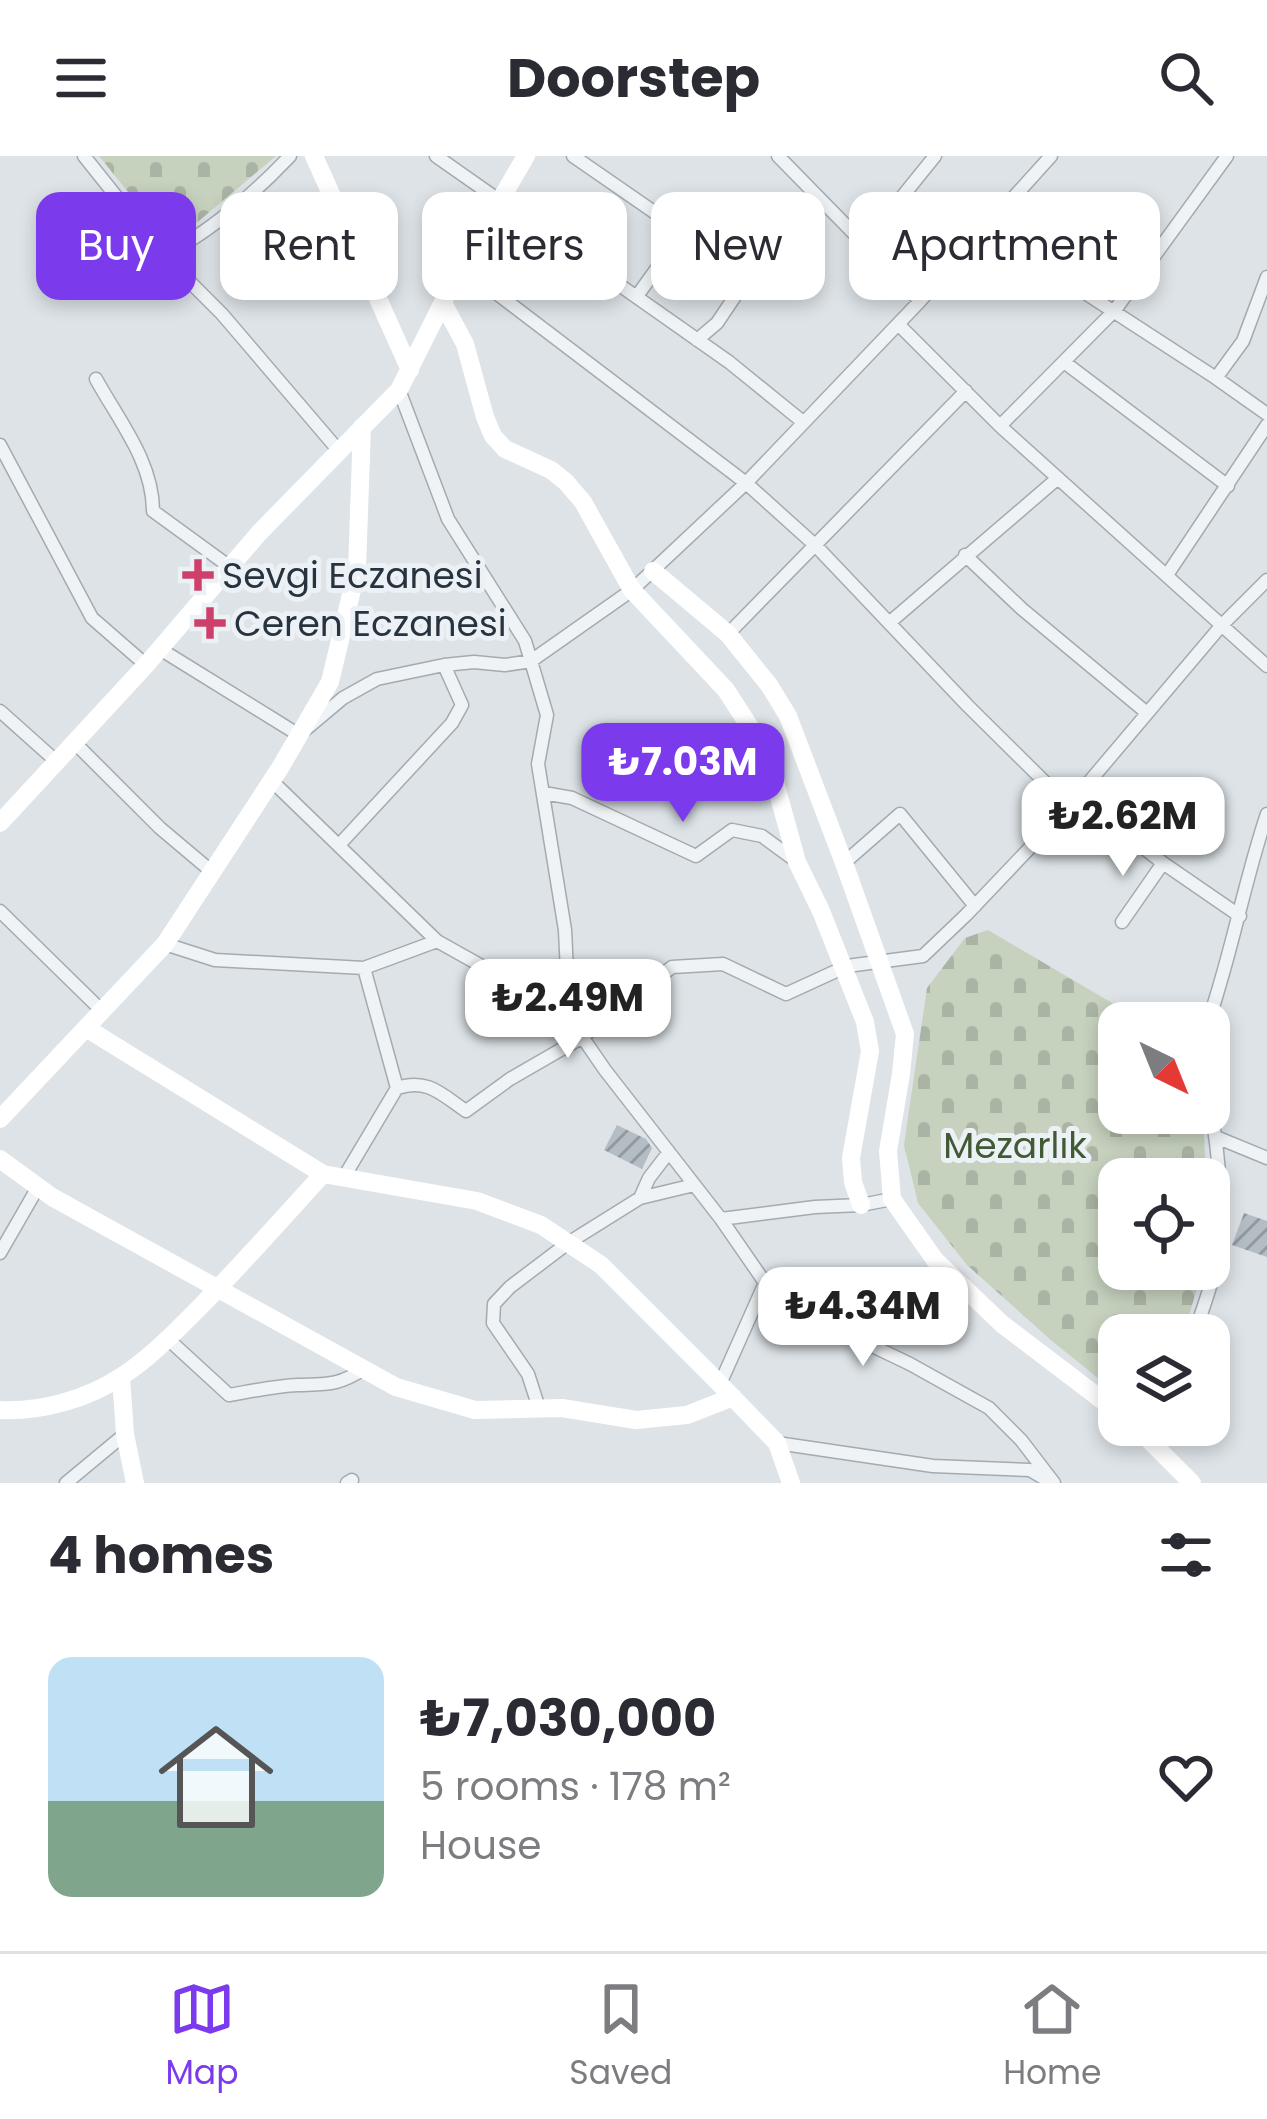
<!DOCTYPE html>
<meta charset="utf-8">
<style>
:root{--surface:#fff;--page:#f7f7f7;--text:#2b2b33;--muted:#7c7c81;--line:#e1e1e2;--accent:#7c3aed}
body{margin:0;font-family:Poppins,sans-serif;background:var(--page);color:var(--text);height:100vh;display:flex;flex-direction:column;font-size:45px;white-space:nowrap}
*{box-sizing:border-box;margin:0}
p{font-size:39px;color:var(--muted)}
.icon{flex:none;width:66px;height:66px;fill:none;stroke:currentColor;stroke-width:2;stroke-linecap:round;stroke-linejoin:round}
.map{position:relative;height:1327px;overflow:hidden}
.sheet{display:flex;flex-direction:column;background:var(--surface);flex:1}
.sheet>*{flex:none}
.guide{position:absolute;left:36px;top:36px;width:1197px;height:108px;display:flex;gap:24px}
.needle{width:78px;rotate:137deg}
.fabs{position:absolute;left:1098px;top:846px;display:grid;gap:24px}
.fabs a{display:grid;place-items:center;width:132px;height:132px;border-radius:24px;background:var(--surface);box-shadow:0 6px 18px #0003;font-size:60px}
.price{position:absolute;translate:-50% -102px;padding:0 27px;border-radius:24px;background:#fff;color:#222;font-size:39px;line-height:78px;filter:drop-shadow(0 3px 6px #0008)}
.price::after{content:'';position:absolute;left:50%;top:72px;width:36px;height:27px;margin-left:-18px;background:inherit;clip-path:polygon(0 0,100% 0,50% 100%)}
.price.selected{background:var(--accent);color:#fff}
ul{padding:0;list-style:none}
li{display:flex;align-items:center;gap:36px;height:300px;padding:0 48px}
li+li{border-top:3px solid var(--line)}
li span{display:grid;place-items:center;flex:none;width:336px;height:240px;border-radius:24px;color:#555}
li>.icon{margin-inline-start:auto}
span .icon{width:144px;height:144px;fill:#fffc;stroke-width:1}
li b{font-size:51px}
h2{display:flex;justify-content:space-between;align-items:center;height:144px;padding:0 48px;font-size:51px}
.tag{padding:0 42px;border-radius:24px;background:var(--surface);box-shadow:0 6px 18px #0003;font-size:42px;line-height:108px}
.tag.selected{background:var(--accent);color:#fff}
header{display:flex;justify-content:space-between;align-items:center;height:156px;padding:0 48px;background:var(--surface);font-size:54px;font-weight:700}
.menu{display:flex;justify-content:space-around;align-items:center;height:168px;border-top:3px solid var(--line);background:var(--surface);font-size:33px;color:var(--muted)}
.menu a{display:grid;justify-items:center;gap:6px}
.menu .selected{color:var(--accent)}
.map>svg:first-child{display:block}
.cemetery{fill:url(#cemetery-stones)}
.building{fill:url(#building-hatch)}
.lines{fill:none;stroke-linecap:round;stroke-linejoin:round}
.street-casing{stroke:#a3abb1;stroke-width:15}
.street{stroke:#f0f3f5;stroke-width:12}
.secondary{stroke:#fff;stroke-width:18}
.poi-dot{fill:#ce406c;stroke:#ecf1f5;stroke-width:4.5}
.labels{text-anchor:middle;stroke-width:10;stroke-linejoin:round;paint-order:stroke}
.poi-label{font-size:36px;fill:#27333e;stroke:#ecf1f5;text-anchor:start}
.park-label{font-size:36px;fill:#415934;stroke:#ecf1f5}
</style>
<header><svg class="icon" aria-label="menu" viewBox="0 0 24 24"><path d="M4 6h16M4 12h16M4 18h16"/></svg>Doorstep<svg class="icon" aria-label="search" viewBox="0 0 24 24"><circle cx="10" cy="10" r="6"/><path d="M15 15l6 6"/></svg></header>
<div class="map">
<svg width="1267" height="1327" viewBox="0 0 1267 1327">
<defs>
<pattern id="cemetery-stones" width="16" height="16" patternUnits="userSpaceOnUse" patternTransform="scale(3)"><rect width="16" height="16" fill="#c6d1be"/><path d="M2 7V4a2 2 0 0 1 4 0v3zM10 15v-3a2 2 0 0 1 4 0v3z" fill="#aab4a4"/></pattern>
<pattern id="building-hatch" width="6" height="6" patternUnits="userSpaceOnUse" patternTransform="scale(3)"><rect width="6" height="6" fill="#b4bdc4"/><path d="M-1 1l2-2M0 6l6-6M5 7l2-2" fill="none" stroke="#929aa1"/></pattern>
</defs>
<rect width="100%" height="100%" fill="#dde3e7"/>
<path class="cemetery" d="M 99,0 L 276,0 L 187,75 L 166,83 Z
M 988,774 L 1146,867 L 1119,867 L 1119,957 L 1203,957 L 1206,1023 L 1119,1023 L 1119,1113 L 1203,1113 L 1183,1179 L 1119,1179 L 1119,1239 L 1052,1185 L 967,1109 L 918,1047 L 904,989 L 927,832 L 965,782 Z"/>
<path class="building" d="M 617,969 L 646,983 L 652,992 L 642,1013 L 604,994 Z
M 1244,1057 L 1267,1065 L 1267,1101 L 1232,1089 Z"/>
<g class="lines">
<g class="street-casing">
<path id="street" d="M 84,0 L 163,99 L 222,158 L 339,295
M 436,0 L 729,206 L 803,266
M 573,0 L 748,121 L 813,36
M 778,0 L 920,145
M 990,68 L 1016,92 L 1216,222 L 1267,258
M 864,88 L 935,0
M 163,99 C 206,80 258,34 290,0
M 462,111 L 746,327 L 816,390 L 968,550 L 1069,650
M 637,140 L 683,76
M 898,168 L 1000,270 L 1267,510
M 697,184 L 717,167 L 748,121
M 1064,206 L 1228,330
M 1216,222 L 1243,185 L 1267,121
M 96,223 C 119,265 153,306 153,355 L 230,411
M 399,234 L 448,363 L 525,485 L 531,505 L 547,559 L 538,608 L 565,774 L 567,816 L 552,837
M 1000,270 L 1115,154 L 1227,0
M 0,289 L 92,462 L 146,509
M 965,399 L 1022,453 L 1147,557
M 1167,419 L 1267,269
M 889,467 L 1058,322
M 728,478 L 966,235
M 160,493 L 299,579 L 343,542 L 377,523 L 444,509 L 474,506 L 505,509 L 531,505 L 632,434 L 746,327 L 920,145 L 1051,0
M 0,555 L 56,605
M 75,587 L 160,672 L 211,715
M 272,625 L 437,785 L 512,827 L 552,837 L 605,914 L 721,1063 L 815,1051 L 861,1049 L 892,1043
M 544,637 L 572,642 L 696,700 L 732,674 L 762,680 L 796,705
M 1077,640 L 1163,707 L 1240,760
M 339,689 L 452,567 L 462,549 L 444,509
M 844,707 L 900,658 L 975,750
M 0,755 L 101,854
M 1122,766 L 1163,707
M 165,788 L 215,804 L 364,812 L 437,785
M 364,812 L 397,932
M 1209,874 L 1211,857 C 1233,791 1245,723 1267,658
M 1216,981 L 1267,1002
M 344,1021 L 397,932 C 428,922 441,938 466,955 L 510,923 L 581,882 L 672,811 L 723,808 L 786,838 L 847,810 L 923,800 L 966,759 L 1062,658 L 1221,470 L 1267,424
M 640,1042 L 649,1022 L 669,996
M 721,1063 L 777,1144 L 910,1208 L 989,1252 L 1021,1284 L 1054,1327
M 0,1097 L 38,1031
M 1194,1179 C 1200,1161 1207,1142 1212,1124 C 1226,1064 1220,1001 1209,942
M 168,1183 L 229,1239 C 252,1235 275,1230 298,1229 C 328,1228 337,1230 364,1213
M 720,1228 L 765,1127
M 539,1252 L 528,1218 L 493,1167 L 494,1148 L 510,1131 L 568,1087 L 640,1042 L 694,1029
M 777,1287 L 933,1310 L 1030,1314 L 1047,1324
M 1157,1292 L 1164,1269
M 66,1327 L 125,1278
M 347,1327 L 352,1324"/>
</g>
<use href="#street" class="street"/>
<path class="secondary" d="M 314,0 L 410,214
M 443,147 L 465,188 L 485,261 L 493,280 L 505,293 L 551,314 L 566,326 L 583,346 L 632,434 L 726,534 L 757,582 L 773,619 L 797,706 L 821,755 L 865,866 L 870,895 L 851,1002 L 853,1026 L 861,1049
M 653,415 L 728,478 L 769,529 L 788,560 L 844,707 L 905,878 L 901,918 L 888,995 L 892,1043 L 935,1104 L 1002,1168 L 1119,1257
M 0,667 L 146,509 L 259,377 L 399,234 L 457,118 L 526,0
M 86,872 L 323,1018 L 477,1045 L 541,1069 L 601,1109 L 713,1221 L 777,1287 L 791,1327
M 0,963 L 165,788 L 280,612 L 330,526 L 357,413 L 362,271
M 0,1003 L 52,1041 L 396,1231 L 475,1254 L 562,1252 L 636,1264 L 687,1259 L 733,1241
M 121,1221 L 125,1278 L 135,1327
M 0,1254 C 41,1256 88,1243 122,1220 C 147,1204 170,1181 191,1160 C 237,1114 280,1065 323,1018
M 1134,1269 L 1192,1327"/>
</g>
<g class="poi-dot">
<path d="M192 401h12v12h12v12h-12v12h-12v-12h-12v-12h12z"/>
<path d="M204 449h12v12h12v12h-12v12h-12v-12h-12v-12h12z"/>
</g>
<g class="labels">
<g class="poi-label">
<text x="222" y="432">Sevgi Eczanesi</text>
<text x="234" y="480">Ceren Eczanesi</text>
</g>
<g class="park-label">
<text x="1015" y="1002">Mezarlık</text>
</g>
</g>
</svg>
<div class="fabs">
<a><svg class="needle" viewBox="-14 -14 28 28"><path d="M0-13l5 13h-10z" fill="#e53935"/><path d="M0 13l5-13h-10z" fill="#7c7c81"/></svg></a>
<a><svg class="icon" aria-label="locate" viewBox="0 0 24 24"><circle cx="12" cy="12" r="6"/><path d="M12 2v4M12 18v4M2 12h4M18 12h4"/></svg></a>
<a><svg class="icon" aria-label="layers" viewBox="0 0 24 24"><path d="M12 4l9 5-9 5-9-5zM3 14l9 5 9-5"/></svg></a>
</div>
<b class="price selected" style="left:683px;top:669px">₺7.03M</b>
<b class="price" style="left:1123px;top:723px">₺2.62M</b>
<b class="price" style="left:568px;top:905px">₺2.49M</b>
<b class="price" style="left:863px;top:1213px">₺4.34M</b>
<div class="guide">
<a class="tag selected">Buy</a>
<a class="tag">Rent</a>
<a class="tag">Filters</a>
<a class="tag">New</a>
<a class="tag">Apartment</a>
</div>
</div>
<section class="sheet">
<h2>4 homes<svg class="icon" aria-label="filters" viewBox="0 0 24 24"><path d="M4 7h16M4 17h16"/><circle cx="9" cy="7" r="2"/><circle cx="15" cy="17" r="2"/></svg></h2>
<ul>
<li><span style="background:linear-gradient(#bfe0f5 60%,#7fa58c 0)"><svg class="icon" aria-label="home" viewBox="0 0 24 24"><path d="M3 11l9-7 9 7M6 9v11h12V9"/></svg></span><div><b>₺7,030,000</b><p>5 rooms · 178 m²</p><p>House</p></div><svg class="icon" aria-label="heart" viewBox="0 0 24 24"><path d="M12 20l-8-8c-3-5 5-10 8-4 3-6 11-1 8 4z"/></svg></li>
</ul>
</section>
<nav class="menu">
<a class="selected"><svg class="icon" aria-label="map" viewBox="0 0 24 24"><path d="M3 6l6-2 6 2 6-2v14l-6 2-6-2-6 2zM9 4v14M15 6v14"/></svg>Map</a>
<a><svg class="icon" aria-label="saved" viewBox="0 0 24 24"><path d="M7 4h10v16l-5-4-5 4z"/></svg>Saved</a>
<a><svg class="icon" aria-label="home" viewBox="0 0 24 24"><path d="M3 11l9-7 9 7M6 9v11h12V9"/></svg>Home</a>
</nav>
